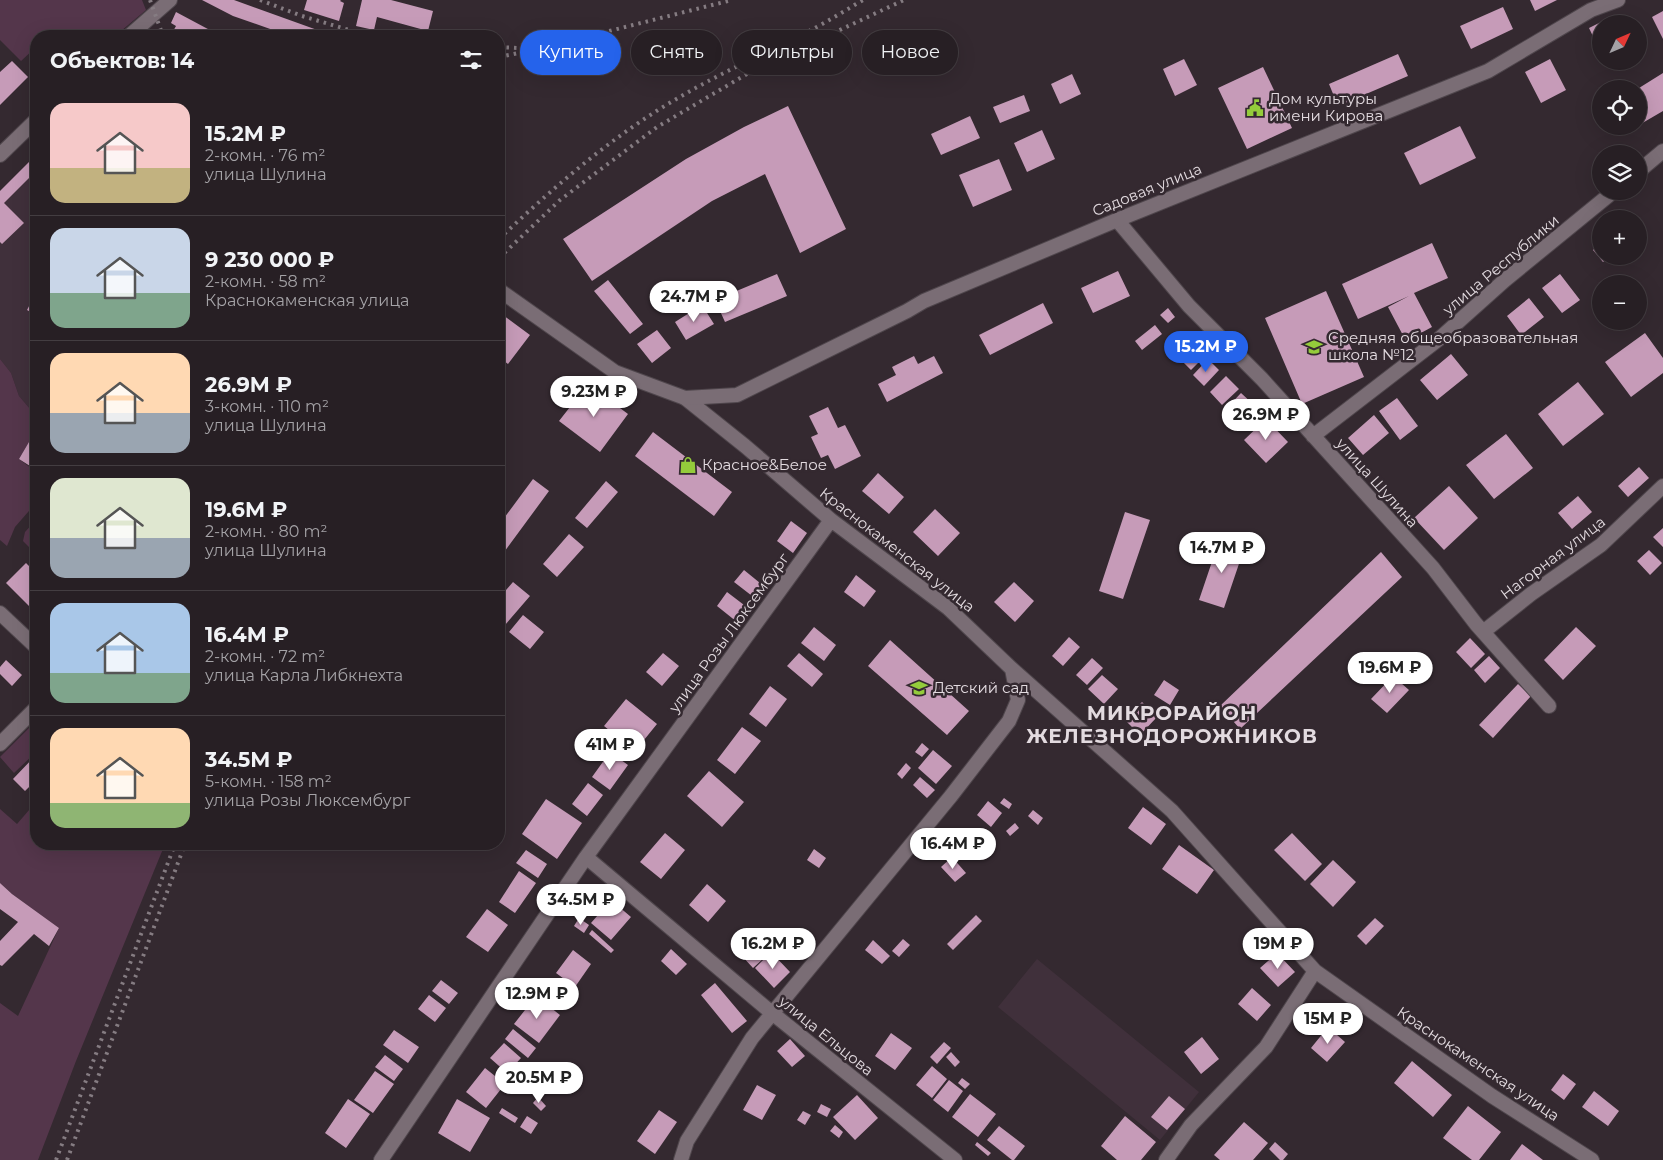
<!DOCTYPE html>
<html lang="ru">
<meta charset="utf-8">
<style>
:root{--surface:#271f24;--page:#2f272c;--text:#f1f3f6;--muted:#a4a2a6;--line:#433d41;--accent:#2563eb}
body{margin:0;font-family:Montserrat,sans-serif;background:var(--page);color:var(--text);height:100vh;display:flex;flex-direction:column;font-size:19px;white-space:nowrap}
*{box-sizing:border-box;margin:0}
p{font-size:16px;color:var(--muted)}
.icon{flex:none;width:28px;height:28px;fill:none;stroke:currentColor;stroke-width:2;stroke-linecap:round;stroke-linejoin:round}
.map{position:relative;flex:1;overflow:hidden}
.side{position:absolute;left:30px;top:30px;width:475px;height:820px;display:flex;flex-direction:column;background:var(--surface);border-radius:20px;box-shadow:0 5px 20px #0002,0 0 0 1px var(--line)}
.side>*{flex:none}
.hud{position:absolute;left:520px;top:30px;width:475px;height:45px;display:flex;gap:10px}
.needle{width:32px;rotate:46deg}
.fabs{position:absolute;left:1592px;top:15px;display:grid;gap:10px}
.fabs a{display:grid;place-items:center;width:55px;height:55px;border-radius:50%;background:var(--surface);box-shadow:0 5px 20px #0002,0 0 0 1px var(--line);font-size:25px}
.price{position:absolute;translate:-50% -42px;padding:0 11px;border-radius:18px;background:#fff;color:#222;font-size:16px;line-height:32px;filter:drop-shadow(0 1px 2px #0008)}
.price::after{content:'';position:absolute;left:50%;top:30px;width:15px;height:11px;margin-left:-8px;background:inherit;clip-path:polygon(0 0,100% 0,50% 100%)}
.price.selected{background:var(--accent);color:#fff}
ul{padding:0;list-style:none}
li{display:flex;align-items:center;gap:15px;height:125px;padding:0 20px}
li+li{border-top:1px solid var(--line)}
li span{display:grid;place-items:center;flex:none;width:140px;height:100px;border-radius:15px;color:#555}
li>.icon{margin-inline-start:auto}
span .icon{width:60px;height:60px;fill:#fffc;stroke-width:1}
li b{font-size:21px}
h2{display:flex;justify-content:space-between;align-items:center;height:60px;padding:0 20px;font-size:21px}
.pill{padding:0 18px;border-radius:22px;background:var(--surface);box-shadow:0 5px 20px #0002,0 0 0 1px var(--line);font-size:18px;line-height:45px}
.pill.selected{background:var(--accent);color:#fff}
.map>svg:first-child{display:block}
.built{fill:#40303b}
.green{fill:#54364b}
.building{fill:#c69bb8}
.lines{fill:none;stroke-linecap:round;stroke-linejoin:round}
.minor-casing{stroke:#4f464c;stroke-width:16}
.tertiary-casing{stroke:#4f464c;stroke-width:16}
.minor{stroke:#7a6d75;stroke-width:14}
.tertiary{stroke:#7a6d75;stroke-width:14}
.rail{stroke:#857c82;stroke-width:4;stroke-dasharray:2.5 5;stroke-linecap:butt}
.labels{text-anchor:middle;stroke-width:5;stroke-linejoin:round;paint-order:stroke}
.poi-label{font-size:15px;fill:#e3dbe0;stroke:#342930;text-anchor:start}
.street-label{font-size:15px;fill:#e3dbe0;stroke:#342930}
.district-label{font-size:20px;font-weight:bold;letter-spacing:1px;fill:#e3dbe0;stroke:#342930}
</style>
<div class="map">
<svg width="1663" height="1160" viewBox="0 0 1663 1160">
<rect width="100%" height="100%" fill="#342930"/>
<path class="built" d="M 36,155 L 36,416 L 19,396 L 11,373 L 0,359 L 0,191 Z
M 1037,959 L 1199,1092 L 1160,1140 L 998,1007 Z"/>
<path class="green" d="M 0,0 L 142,0 L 146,10 L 115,36 L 53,36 L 50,33 L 47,36 L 36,36 L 36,47 L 21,61 L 0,40 Z
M 0,359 L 11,373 L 19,396 L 36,416 L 36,430 L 19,459 L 36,472 L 35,504 L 15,527 L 7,546 L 0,540 Z
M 36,520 L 36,554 L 23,541 L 25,532 Z
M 36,721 L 36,752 L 14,773 L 0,757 Z
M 36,802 L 36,844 L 165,844 L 76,1061 L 38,1160 L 0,1160 L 0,1003 L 18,1016 L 59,928 L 12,894 L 0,883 L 0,809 L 17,824 Z"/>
<path class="building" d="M 202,0 L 234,0 L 334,36 L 290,36 L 233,16 Z
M 307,0 L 341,0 L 340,1 L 344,3 L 339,21 L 304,10 Z
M 362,0 L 391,0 L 433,11 L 428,31 L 377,17 L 374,30 L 356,26 Z
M 1530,0 L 1557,0 L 1535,11 Z
M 1503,7 L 1513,29 L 1471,49 L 1460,26 Z
M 1663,11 L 1663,39 L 1652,17 Z
M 176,12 L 221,36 L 174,36 L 171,35 L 176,26 L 171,23 Z
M 1609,18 L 1612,24 L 1601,24 L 1601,53 L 1589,28 Z
M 1398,54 L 1408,76 L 1338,106 L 1329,84 Z
M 1184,59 L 1197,85 L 1175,96 L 1163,69 Z
M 1550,59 L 1566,90 L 1541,103 L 1525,72 Z
M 12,61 L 28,77 L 0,105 L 0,72 Z
M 1606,61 L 1625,61 L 1610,69 Z
M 1263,67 L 1292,128 L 1247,149 L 1218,88 Z
M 1663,73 L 1663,111 L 1639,125 L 1639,88 Z
M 1072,74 L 1081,94 L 1060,104 L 1051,84 Z
M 1024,95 L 1030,111 L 1000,123 L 993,107 Z
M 788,106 L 846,229 L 800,253 L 765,174 L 712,201 L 592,281 L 563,239 L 686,159 L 744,127 Z
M 970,116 L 980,138 L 941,155 L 931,134 Z
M 1460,126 L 1476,158 L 1420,185 L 1404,153 Z
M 1042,130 L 1055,159 L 1027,172 L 1014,143 Z
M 36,155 L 36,171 L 4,203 L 24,223 L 2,244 L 0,242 L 0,191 Z
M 999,159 L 1012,190 L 973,207 L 959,175 Z
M 1601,242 L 1601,256 L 1610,256 L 1603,262 L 1593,250 Z
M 1432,243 L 1448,278 L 1414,293 L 1432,327 L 1406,341 L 1388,307 L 1409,296 L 1358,319 L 1342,284 Z
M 1118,271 L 1130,296 L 1093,313 L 1081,288 Z
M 777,274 L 787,296 L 725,322 L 715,300 Z
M 1560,274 L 1580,300 L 1562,313 L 1542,288 Z
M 608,280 L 643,324 L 630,334 L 594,291 Z
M 1326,291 L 1364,377 L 1302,404 L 1265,318 Z
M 36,293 L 36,315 L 27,310 Z
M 1529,298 L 1544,317 L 1521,335 L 1507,316 Z
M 1043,303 L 1053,323 L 990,355 L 979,335 Z
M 702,305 L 714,324 L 686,340 L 675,322 Z
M 1168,308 L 1175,317 L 1168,323 L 1160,315 Z
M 499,312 L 530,335 L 508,364 L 499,357 Z
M 1155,325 L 1162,334 L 1142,350 L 1135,341 Z
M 657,330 L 671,348 L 652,363 L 637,344 Z
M 1645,333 L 1663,358 L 1663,373 L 1631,397 L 1605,362 Z
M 1196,343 L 1207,354 L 1191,370 L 1180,359 Z
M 1451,354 L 1468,375 L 1437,400 L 1420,380 Z
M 914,356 L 918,364 L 934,356 L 943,373 L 887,402 L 878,384 L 896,375 L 892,367 Z
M 1208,359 L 1219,370 L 1204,386 L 1193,375 Z
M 1226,376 L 1239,389 L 1222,405 L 1210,392 Z
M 1578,382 L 1604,414 L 1563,446 L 1538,414 Z
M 588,384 L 628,414 L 600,452 L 559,421 Z
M 1241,393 L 1254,405 L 1237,422 L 1225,410 Z
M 1397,398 L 1418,426 L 1400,440 L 1379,411 Z
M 828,407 L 838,428 L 845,425 L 861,456 L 835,469 L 828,455 L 821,458 L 811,437 L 818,434 L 809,416 Z
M 1374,415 L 1389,433 L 1363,455 L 1348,438 Z
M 1266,419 L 1288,442 L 1266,463 L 1244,440 Z
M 36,430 L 36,454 L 30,466 L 19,459 Z
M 653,432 L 732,492 L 714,516 L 635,456 Z
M 1506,434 L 1533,468 L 1494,499 L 1466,465 Z
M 1639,467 L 1649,478 L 1628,497 L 1618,486 Z
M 878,473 L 904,497 L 889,514 L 862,491 Z
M 533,479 L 549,491 L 502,555 L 499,553 L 499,525 Z
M 606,481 L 618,492 L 587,528 L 575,518 Z
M 1449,486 L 1478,518 L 1444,550 L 1414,518 Z
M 1578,496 L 1592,512 L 1572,529 L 1558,513 Z
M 935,509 L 960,533 L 938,556 L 913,532 Z
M 1125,512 L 1150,520 L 1123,599 L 1099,591 Z
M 791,521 L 807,533 L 793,553 L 777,541 Z
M 1663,528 L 1663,547 L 1653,537 Z
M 569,534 L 584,547 L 557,577 L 543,564 Z
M 1219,541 L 1244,549 L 1224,608 L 1199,600 Z
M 1649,550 L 1662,563 L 1650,575 L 1637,561 Z
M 1381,552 L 1402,577 L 1240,729 L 1220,706 Z
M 26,563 L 36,573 L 36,613 L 6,583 Z
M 744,570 L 765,587 L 756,599 L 734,582 Z
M 856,575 L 876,591 L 864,607 L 844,592 Z
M 513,582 L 530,596 L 499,632 L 499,598 Z
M 1014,582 L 1034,601 L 1015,622 L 994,602 Z
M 727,592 L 748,608 L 737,622 L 717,606 Z
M 523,615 L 544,632 L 530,649 L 509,632 Z
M 814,627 L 836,645 L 824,661 L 801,643 Z
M 1576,627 L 1596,646 L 1563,680 L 1544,660 Z
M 1069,637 L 1080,647 L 1063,666 L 1052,656 Z
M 1470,638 L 1485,654 L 1471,668 L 1456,652 Z
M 890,640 L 969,711 L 947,735 L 868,666 Z
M 663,653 L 679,666 L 662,686 L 646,672 Z
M 799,653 L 823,674 L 812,687 L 787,666 Z
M 1489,656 L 1500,668 L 1485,683 L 1474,670 Z
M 1092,658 L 1103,668 L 1087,685 L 1076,675 Z
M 6,660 L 22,675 L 12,686 L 0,674 L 0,667 Z
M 1102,675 L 1118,689 L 1104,704 L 1088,689 Z
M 1393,676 L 1409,690 L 1387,713 L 1371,699 Z
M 1164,680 L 1179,690 L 1170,705 L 1154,695 Z
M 1518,684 L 1531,696 L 1493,738 L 1479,725 Z
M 770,686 L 787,699 L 766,727 L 749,714 Z
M 626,699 L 657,724 L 635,751 L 604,726 Z
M 1142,702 L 1157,717 L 1140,735 L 1125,720 Z
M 742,727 L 761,741 L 735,774 L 717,760 Z
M 922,743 L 929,749 L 922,757 L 915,752 Z
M 933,750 L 952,766 L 936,784 L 918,768 Z
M 610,752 L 628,765 L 610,790 L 592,777 Z
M 35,756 L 36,780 L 25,791 L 13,779 Z
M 906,763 L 911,768 L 902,779 L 897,774 Z
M 709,771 L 744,802 L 722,827 L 687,796 Z
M 920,777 L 935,790 L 927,798 L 913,785 Z
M 588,783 L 603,795 L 587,816 L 572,804 Z
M 1004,798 L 1012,804 L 1009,809 L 1000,803 Z
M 546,799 L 582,823 L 557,859 L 522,834 Z
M 988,801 L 1002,813 L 991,827 L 977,815 Z
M 1143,807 L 1166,824 L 1151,845 L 1128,828 Z
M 1033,810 L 1043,818 L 1038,825 L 1028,816 Z
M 1015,823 L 1019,828 L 1010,836 L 1006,831 Z
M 665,833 L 685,850 L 661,879 L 640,862 Z
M 1292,833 L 1322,864 L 1305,881 L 1274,850 Z
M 1179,845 L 1214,870 L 1197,894 L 1162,869 Z
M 814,849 L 826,858 L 819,868 L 807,860 Z
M 526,850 L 547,864 L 538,878 L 516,863 Z
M 952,857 L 966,873 L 955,882 L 941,867 Z
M 1333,860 L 1356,882 L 1333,907 L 1310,884 Z
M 519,871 L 536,883 L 515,913 L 499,902 Z
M 0,883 L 12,894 L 59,928 L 49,946 L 34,934 L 2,966 L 0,965 L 0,941 L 18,922 L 0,909 Z
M 707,884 L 726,901 L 708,922 L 689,905 Z
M 611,900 L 631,917 L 611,940 L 591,923 Z
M 487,909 L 508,925 L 488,952 L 466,937 Z
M 976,915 L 982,921 L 953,950 L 947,944 Z
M 579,918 L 589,925 L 584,933 L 574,926 Z
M 1375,918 L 1384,926 L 1366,945 L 1357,936 Z
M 592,930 L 614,950 L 611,953 L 589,934 Z
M 764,936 L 775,948 L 753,968 L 742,956 Z
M 903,939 L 910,945 L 899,957 L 892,951 Z
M 873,940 L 890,956 L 882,964 L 865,950 Z
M 671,949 L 687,964 L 676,975 L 661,961 Z
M 573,950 L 591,964 L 575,987 L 556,973 Z
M 771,952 L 790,972 L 774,988 L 755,968 Z
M 1277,953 L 1295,972 L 1278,987 L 1260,968 Z
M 441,980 L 458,993 L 449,1004 L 432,991 Z
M 715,983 L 747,1021 L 732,1033 L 701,995 Z
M 1252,988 L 1271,1005 L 1257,1021 L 1238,1004 Z
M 429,995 L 446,1008 L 435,1022 L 418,1009 Z
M 536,996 L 560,1015 L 539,1043 L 514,1024 Z
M 1328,1027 L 1345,1042 L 1327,1062 L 1311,1048 Z
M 513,1029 L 536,1048 L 528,1058 L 505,1039 Z
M 394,1030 L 419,1047 L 408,1063 L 383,1045 Z
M 891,1033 L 912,1048 L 895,1070 L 875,1056 Z
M 1202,1037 L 1219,1059 L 1201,1074 L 1184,1052 Z
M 790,1039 L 805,1056 L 792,1067 L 777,1051 Z
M 944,1042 L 951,1048 L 937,1064 L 930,1057 Z
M 504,1043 L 521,1058 L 507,1073 L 490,1058 Z
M 951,1052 L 960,1062 L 955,1067 L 946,1057 Z
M 385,1055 L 403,1069 L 394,1081 L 375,1067 Z
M 1412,1061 L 1452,1095 L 1433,1117 L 1394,1083 Z
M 932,1066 L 947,1079 L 932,1098 L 916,1085 Z
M 485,1068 L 505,1084 L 486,1108 L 466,1092 Z
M 375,1071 L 394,1084 L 373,1113 L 354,1100 Z
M 560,1074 L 567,1081 L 561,1087 L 554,1080 Z
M 1563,1074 L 1576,1084 L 1564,1100 L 1551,1090 Z
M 962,1078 L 970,1084 L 965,1089 L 958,1083 Z
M 949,1080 L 963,1091 L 948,1112 L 933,1100 Z
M 757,1085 L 776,1095 L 762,1120 L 743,1110 Z
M 1594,1091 L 1619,1111 L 1608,1126 L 1582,1107 Z
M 970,1094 L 996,1114 L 978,1137 L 952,1117 Z
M 857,1095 L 878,1118 L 855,1140 L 833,1117 Z
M 1169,1096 L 1185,1109 L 1167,1130 L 1151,1117 Z
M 538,1097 L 546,1106 L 541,1111 L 533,1103 Z
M 348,1099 L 370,1114 L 346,1148 L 325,1133 Z
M 457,1099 L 490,1118 L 470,1152 L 438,1133 Z
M 821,1104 L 831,1109 L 827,1117 L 817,1112 Z
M 1468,1106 L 1501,1132 L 1479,1160 L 1472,1160 L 1443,1138 Z
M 502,1108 L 518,1118 L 515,1123 L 499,1113 Z
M 659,1110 L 677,1122 L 655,1154 L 637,1141 Z
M 803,1111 L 811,1115 L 805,1125 L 797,1120 Z
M 527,1116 L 538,1123 L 531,1134 L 520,1127 Z
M 1125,1116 L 1156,1142 L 1141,1160 L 1117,1160 L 1101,1146 Z
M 1244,1122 L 1268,1143 L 1253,1160 L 1220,1160 L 1214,1155 Z
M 835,1125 L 843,1132 L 839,1138 L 830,1131 Z
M 999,1126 L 1025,1146 L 1014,1160 L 1012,1160 L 987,1140 Z
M 977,1142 L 991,1153 L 988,1156 L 975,1145 Z
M 1275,1142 L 1288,1154 L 1283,1160 L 1280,1160 L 1269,1149 Z
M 1522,1144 L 1543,1160 L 1510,1160 Z"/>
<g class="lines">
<g class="minor-casing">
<path id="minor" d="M 129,36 L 170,0
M 0,155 L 36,120
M 1639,171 L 1663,151
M 1117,220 L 1189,306 L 1262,379 L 1433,568 L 1476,624 L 1549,706
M 685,398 L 745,446 L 831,520 L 948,608 L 1012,669 L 1172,811 L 1315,971 L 1492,1096 L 1592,1160
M 1313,436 L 1439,339 L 1505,280 L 1614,191
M 0,613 L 36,647
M 1483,632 L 1531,594 L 1601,545 L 1663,486
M 586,857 L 772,1013 L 955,1160
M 381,1160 L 586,857 L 831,520
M 681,1160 L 687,1141 L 752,1038 L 951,796 L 1009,721 L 1018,700 L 1012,669
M 1166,1160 L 1191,1125 L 1266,1047 L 1315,971"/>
</g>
<g class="tertiary-casing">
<path id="tertiary" d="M 499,290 L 615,372 L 685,398 L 737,395 L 907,311 L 924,301 L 1117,220 L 1488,71 L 1591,10 L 1618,0
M 0,744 L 36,708"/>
</g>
<use href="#minor" class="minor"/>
<use href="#tertiary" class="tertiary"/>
<path class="rail" d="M 150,0 L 163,36
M 260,0 L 302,16 L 366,35 L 376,36
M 499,47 L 538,49 L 732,0
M 499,57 L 523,52
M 499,239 C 554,187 612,136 678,98 C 722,72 768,52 813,29 C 830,20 846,10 863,0
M 499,258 L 560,200 L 657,127 L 752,71 L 904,0
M 56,1160 L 175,844
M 67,1160 L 185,844"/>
</g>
<defs>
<g id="civic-bare" transform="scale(1.35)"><path d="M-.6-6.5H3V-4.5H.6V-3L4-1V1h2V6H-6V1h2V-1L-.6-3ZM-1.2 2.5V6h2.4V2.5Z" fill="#94cc3b" stroke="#342930" stroke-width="2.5" paint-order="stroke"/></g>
<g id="school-bare" transform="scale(1.35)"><path d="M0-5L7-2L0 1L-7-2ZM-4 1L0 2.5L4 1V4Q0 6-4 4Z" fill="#94cc3b" stroke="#342930" stroke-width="2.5" paint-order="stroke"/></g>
<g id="shop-bare" transform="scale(1.35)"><path d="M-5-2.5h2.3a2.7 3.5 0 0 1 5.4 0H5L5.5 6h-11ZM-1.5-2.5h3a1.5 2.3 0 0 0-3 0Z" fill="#94cc3b" stroke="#342930" stroke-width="2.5" paint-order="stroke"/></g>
</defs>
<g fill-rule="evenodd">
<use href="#civic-bare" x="1255" y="108"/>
<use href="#school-bare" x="1314" y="347"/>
<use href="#shop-bare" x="688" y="465"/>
<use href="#school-bare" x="919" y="688"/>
</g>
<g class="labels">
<g class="poi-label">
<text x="1269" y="104">Дом культуры<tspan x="1269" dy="17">имени Кирова</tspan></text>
<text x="1328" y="343">Средняя общеобразовательная<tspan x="1328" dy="17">школа №12</tspan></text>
<text x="702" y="470">Красное&amp;Белое</text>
<text x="933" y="693">Детский сад</text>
</g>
<g class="street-label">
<text transform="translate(1147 190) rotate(-22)" y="5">Садовая улица</text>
<text transform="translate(1501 265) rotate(-40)" y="5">улица Республики</text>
<text transform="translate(1377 483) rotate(48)" y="5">улица Шулина</text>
<text transform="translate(897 550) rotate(38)" y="5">Краснокаменская улица</text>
<text transform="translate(1553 558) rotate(-37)" y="5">Нагорная улица</text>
<text transform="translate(729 633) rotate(-54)" y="5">улица Розы Люксембург</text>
<text transform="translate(826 1036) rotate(39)" y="5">улица Ельцова</text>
<text transform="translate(1478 1064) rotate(34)" y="5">Краснокаменская улица</text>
</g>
<g class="district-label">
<text x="1172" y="720">МИКРОРАЙОН<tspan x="1172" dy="23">ЖЕЛЕЗНОДОРОЖНИКОВ</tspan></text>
</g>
</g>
</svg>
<div class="fabs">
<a><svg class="needle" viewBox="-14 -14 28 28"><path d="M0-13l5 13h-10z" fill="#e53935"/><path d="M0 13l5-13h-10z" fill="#a4a2a6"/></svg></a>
<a><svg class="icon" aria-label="locate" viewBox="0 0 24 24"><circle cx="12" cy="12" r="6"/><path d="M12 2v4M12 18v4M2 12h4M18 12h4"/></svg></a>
<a><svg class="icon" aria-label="layers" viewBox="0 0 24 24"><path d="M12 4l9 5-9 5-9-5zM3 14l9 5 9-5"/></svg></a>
<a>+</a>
<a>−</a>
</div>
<b class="price" style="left:694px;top:323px">24.7M ₽</b>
<b class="price selected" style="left:1206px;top:373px">15.2M ₽</b>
<b class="price" style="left:594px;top:418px">9.23M ₽</b>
<b class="price" style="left:1266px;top:441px">26.9M ₽</b>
<b class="price" style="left:1222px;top:574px">14.7M ₽</b>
<b class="price" style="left:1390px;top:694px">19.6M ₽</b>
<b class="price" style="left:610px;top:771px">41M ₽</b>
<b class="price" style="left:953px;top:870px">16.4M ₽</b>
<b class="price" style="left:581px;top:926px">34.5M ₽</b>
<b class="price" style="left:773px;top:970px">16.2M ₽</b>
<b class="price" style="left:1278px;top:970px">19M ₽</b>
<b class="price" style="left:537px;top:1020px">12.9M ₽</b>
<b class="price" style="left:1328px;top:1045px">15M ₽</b>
<b class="price" style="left:539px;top:1104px">20.5M ₽</b>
<div class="hud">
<a class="pill selected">Купить</a>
<a class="pill">Снять</a>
<a class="pill">Фильтры</a>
<a class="pill">Новое</a>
</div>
<section class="side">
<h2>Объектов: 14<svg class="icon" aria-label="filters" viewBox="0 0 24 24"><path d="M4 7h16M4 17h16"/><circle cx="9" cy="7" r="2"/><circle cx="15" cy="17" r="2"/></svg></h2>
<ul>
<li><span style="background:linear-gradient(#f6c9c9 65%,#c2b280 0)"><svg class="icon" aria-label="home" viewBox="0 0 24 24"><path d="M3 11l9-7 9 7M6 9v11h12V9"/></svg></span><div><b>15.2M ₽</b><p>2-комн. · 76 m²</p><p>улица Шулина</p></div></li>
<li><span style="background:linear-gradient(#c9d6e8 65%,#7fa58c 0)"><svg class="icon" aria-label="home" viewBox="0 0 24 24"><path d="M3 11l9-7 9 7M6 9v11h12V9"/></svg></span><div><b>9 230 000 ₽</b><p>2-комн. · 58 m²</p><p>Краснокаменская улица</p></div></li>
<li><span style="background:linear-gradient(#ffd9b3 60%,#9aa5b1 0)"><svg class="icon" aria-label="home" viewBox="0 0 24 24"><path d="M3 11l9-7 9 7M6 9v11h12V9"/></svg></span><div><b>26.9M ₽</b><p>3-комн. · 110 m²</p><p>улица Шулина</p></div></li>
<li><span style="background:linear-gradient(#dfe7d0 60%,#9aa5b1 0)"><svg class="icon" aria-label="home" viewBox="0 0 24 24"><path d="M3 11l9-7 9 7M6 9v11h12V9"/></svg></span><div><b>19.6M ₽</b><p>2-комн. · 80 m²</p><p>улица Шулина</p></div></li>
<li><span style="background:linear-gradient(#a9c7e8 70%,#7fa58c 0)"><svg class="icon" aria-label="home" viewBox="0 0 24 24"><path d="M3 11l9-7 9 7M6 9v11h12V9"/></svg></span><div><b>16.4M ₽</b><p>2-комн. · 72 m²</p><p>улица Карла Либкнехта</p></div></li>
<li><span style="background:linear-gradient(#ffd9b3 75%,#8fb573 0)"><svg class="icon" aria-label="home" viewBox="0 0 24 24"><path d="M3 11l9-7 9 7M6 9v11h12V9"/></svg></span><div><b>34.5M ₽</b><p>5-комн. · 158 m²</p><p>улица Розы Люксембург</p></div></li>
</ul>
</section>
</div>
